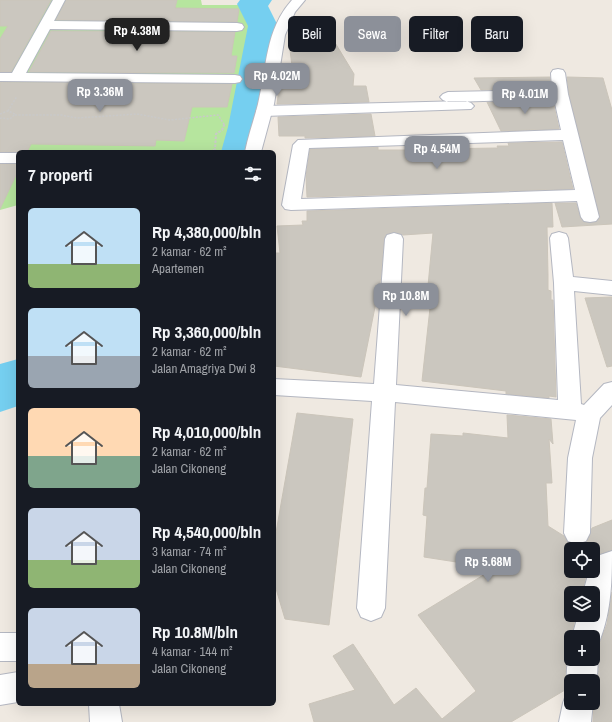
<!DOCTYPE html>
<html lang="id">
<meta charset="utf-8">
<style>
:root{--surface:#171b24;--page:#242831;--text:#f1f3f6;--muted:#9ea1a6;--accent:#8c9099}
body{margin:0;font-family:"Archivo Narrow",sans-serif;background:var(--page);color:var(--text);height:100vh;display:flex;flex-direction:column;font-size:15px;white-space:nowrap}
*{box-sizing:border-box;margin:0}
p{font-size:13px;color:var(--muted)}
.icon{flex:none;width:22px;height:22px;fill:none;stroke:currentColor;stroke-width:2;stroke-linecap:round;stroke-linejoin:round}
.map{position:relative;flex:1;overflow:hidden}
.details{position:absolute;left:16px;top:150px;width:260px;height:556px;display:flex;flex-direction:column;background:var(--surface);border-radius:6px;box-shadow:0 4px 16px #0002}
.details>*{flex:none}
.hud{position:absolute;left:288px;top:16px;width:264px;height:36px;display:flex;gap:8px}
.fabs{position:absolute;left:564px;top:542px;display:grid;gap:8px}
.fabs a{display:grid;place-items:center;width:36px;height:36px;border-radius:6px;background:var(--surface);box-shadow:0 4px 16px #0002;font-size:20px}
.price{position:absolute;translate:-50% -34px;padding:0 9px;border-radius:8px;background:var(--accent);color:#fff;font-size:13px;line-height:26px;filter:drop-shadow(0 1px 2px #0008)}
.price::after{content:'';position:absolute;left:50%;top:24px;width:12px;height:9px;margin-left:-6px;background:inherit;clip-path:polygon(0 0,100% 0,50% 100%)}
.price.on{background:#222;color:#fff}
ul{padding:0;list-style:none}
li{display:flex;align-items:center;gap:12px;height:100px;padding:0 12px}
li span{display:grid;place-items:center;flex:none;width:112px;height:80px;border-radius:6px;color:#555}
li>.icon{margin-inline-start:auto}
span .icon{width:48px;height:48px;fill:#fffc;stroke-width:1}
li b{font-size:17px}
h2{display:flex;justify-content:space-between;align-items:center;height:48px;padding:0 12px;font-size:17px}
.chip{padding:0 14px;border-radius:6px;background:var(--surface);box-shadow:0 4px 16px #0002;font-size:14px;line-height:36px}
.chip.on{background:var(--accent);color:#fff}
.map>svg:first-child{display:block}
.green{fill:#b6e59e}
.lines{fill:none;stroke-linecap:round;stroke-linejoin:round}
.river{fill:#75cff0;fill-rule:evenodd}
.building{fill:#cbc7bf;stroke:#cbc5ba}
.street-casing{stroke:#b4b7c1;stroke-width:2}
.secondary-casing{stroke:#b4b7c1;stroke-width:2}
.path-far1{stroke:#c9c9c9;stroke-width:1.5;stroke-dasharray:2 1.5;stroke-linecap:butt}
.path{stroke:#c9c9c9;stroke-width:2;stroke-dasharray:2.5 1.5;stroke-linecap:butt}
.street{fill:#fff;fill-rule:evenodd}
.secondary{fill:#fff;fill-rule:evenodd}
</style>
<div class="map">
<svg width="612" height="722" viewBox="0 0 612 722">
<rect width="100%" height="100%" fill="#efe9e1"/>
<path class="green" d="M 0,0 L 201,0 L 202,5 L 244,5 L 251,10 L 258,20 L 237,112 L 231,152 L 18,152 L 18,205 L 0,210 Z"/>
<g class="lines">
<path class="river" d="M 240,0 L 272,0 L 268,6 L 278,26 L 264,127 L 259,152 L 221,152 L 228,127 L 248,26 L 237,4 Z
M 18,359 L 18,406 L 0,412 L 0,364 Z"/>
</g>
<path class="building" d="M 0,0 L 51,0 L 11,72 L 0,72 L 0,39 L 8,26 L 0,26 Z
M 66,0 L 177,0 L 175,8 L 239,9 L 237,22 L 56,20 Z
M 51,31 L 235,32 L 231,56 L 237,56 L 234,73 L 29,72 Z
M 334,41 L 354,74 L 353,86 L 366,86 L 369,102 L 277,104 L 282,66 L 292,66 L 289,42 L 307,42 L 308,44 Z
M 550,77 L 550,89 L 481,90 L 474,78 Z
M 567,77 L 603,78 L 612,110 L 612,224 L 562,227 L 555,203 L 576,203 L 580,217 L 584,222 L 596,222 L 600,218 L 569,94 Z
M 0,82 L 232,84 L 227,107 L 192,107 L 184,141 L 156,140 L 155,146 L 31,144 L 27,152 L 0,152 Z
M 553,101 L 559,129 L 501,131 L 487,102 Z
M 371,114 L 375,136 L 305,138 L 305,136 L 279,136 L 278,117 Z
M 562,142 L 573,189 L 307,197 L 306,176 L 310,149 L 378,147 L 378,150 L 434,150 L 433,149 L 498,148 L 497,146 L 509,146 L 508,143 Z
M 0,164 L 18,164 L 18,171 L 0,209 Z
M 552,203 L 553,227 L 547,227 L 548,275 L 548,290 L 551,291 L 551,300 L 553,300 L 556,397 L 549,396 L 549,398 L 506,394 L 506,391 L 422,381 L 430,308 L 426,307 L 433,233 L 403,235 L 394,232 L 387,234 L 384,238 L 381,277 L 361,377 L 274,366 L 274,253 L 280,253 L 277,226 L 303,225 L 302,221 L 307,221 L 307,211 Z
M 612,297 L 612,366 L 607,367 L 585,298 Z
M 297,413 L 353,419 L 329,625 L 285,619 L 274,582 L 274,544 Z
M 507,415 L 551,419 L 553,444 L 549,439 L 552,483 L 546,483 L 548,526 L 564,536 L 568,542 L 577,545 L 587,542 L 592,528 L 612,520 L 612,550 L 593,556 L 593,549 L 571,549 L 571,571 L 587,571 L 582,593 L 571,593 L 571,615 L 576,615 L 571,637 L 571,651 L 566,666 L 565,677 L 568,690 L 566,691 L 565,690 L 511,722 L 314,722 L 309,704 L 355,690 L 333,656 L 353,644 L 394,705 L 416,688 L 442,719 L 476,691 L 418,615 L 495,568 L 424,557 L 427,516 L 423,515 L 425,488 L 427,488 L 431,434 L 463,436 L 463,433 L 508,438 Z
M 612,592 L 612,722 L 593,722 L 594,702 L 593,690 L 596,684 L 599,669 L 595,650 L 598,648 L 607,624 Z"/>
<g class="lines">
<g class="street-casing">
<path id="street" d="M 53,0 L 65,0 L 54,21 L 237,23 L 242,24 L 244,27 L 242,30 L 237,31 L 50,29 L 26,73 L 235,75 L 240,76 L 242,79 L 240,82 L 235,83 L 0,81 L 0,73 L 12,73 Z
M 558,69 L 563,70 L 565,73 L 568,94 L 599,217 L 596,221 L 590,222 L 584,221 L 581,217 L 577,201 L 291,210 L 285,209 L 282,205 L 293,145 L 298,140 L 561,130 L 554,99 L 448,102 L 443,100 L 440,97 L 443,94 L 448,92 L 552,90 L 551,73 L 553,70 ZM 563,140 L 575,190 L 301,199 L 309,148 Z
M 466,101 L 471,103 L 474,106 L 471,109 L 264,116 L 259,114 L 256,111 L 259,108 L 264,106 Z
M 0,153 L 18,153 L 18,163 L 0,163 Z
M 559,232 L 566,234 L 568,238 L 573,277 L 612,281 L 612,295 L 574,291 L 581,404 L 584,405 L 604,384 L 612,382 L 612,405 L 600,418 L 592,458 L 590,533 L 586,541 L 577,544 L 568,541 L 564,533 L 568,458 L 576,420 L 395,402 L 385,608 L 381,617 L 371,621 L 361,617 L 357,608 L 372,401 L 274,395 L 274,379 L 374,384 L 385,239 L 387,235 L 394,233 L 401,235 L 403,239 L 396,385 L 558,400 L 554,283 L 550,238 L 552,234 Z
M 612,551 C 612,584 611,616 597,647 L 593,649 C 600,661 598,676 593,689 L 593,681 L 571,681 L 571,703 L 593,702 L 591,722 L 559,722 L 563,703 L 567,692 L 570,691 C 565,678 566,665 571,652 L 571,659 L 593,659 L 593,637 L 572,637 L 578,615 L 593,615 L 593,593 L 583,593 L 589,571 L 593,571 L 594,557 Z
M 0,633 L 18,633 L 18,661 L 0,661 Z
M 18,672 L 18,702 L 0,705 L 0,675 Z"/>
</g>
<g class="secondary-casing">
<path id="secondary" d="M 292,0 L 305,0 L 295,12 L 285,35 L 274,104 L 261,152 L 245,152 C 248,136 254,120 258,104 C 267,67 265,30 292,0 Z
M 89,704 L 119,704 L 122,722 L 90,722 Z"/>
</g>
<path class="path-far1" d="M 8,111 L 17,96
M 0,114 L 8,111 L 15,114 L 10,119 L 0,118
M 15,115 L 61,115 L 77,118 L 137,114 L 170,120 L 218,115 L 224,124"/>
<path class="path" d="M 194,152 L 211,152 L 215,149 L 216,134 L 222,130 L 225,123"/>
<use href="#street" class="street"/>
<use href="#secondary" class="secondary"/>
</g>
</svg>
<div class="fabs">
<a><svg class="icon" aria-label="locate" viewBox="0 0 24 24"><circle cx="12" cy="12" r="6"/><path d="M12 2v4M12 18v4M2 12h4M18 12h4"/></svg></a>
<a><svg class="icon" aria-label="layers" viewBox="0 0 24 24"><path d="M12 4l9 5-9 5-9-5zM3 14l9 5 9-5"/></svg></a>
<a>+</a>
<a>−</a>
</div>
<b class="price on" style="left:137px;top:52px">Rp 4.38M</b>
<b class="price" style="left:277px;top:97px">Rp 4.02M</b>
<b class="price" style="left:100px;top:113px">Rp 3.36M</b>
<b class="price" style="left:525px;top:115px">Rp 4.01M</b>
<b class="price" style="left:437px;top:170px">Rp 4.54M</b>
<b class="price" style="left:406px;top:317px">Rp 10.8M</b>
<b class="price" style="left:488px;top:583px">Rp 5.68M</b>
<div class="hud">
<a class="chip">Beli</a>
<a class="chip on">Sewa</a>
<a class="chip">Filter</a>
<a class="chip">Baru</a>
</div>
<section class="details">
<h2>7 properti<svg class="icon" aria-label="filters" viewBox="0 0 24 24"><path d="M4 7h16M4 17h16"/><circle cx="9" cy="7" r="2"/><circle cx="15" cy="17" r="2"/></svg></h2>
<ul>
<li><span style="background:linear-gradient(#bfe0f5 70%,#8fb573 0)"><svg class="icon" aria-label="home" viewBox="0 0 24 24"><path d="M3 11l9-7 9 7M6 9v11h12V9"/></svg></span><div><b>Rp 4,380,000/bln</b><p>2 kamar · 62 m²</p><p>Apartemen</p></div></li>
<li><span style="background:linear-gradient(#bfe0f5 60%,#9aa5b1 0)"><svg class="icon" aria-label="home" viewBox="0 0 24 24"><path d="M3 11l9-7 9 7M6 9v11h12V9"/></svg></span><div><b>Rp 3,360,000/bln</b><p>2 kamar · 62 m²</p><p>Jalan Amagriya Dwi 8</p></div></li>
<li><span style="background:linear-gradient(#ffd9b3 60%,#7fa58c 0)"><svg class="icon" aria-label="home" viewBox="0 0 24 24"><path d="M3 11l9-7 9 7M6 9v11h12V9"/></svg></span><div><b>Rp 4,010,000/bln</b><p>2 kamar · 62 m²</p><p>Jalan Cikoneng</p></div></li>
<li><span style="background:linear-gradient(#c9d6e8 65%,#8fb573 0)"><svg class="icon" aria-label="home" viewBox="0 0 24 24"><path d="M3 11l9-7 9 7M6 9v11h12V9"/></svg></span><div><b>Rp 4,540,000/bln</b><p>3 kamar · 74 m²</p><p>Jalan Cikoneng</p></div></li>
<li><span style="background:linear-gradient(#c9d6e8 70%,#b9a48a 0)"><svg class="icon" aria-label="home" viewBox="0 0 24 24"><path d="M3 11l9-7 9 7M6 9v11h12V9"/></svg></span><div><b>Rp 10.8M/bln</b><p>4 kamar · 144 m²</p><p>Jalan Cikoneng</p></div></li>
</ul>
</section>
</div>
